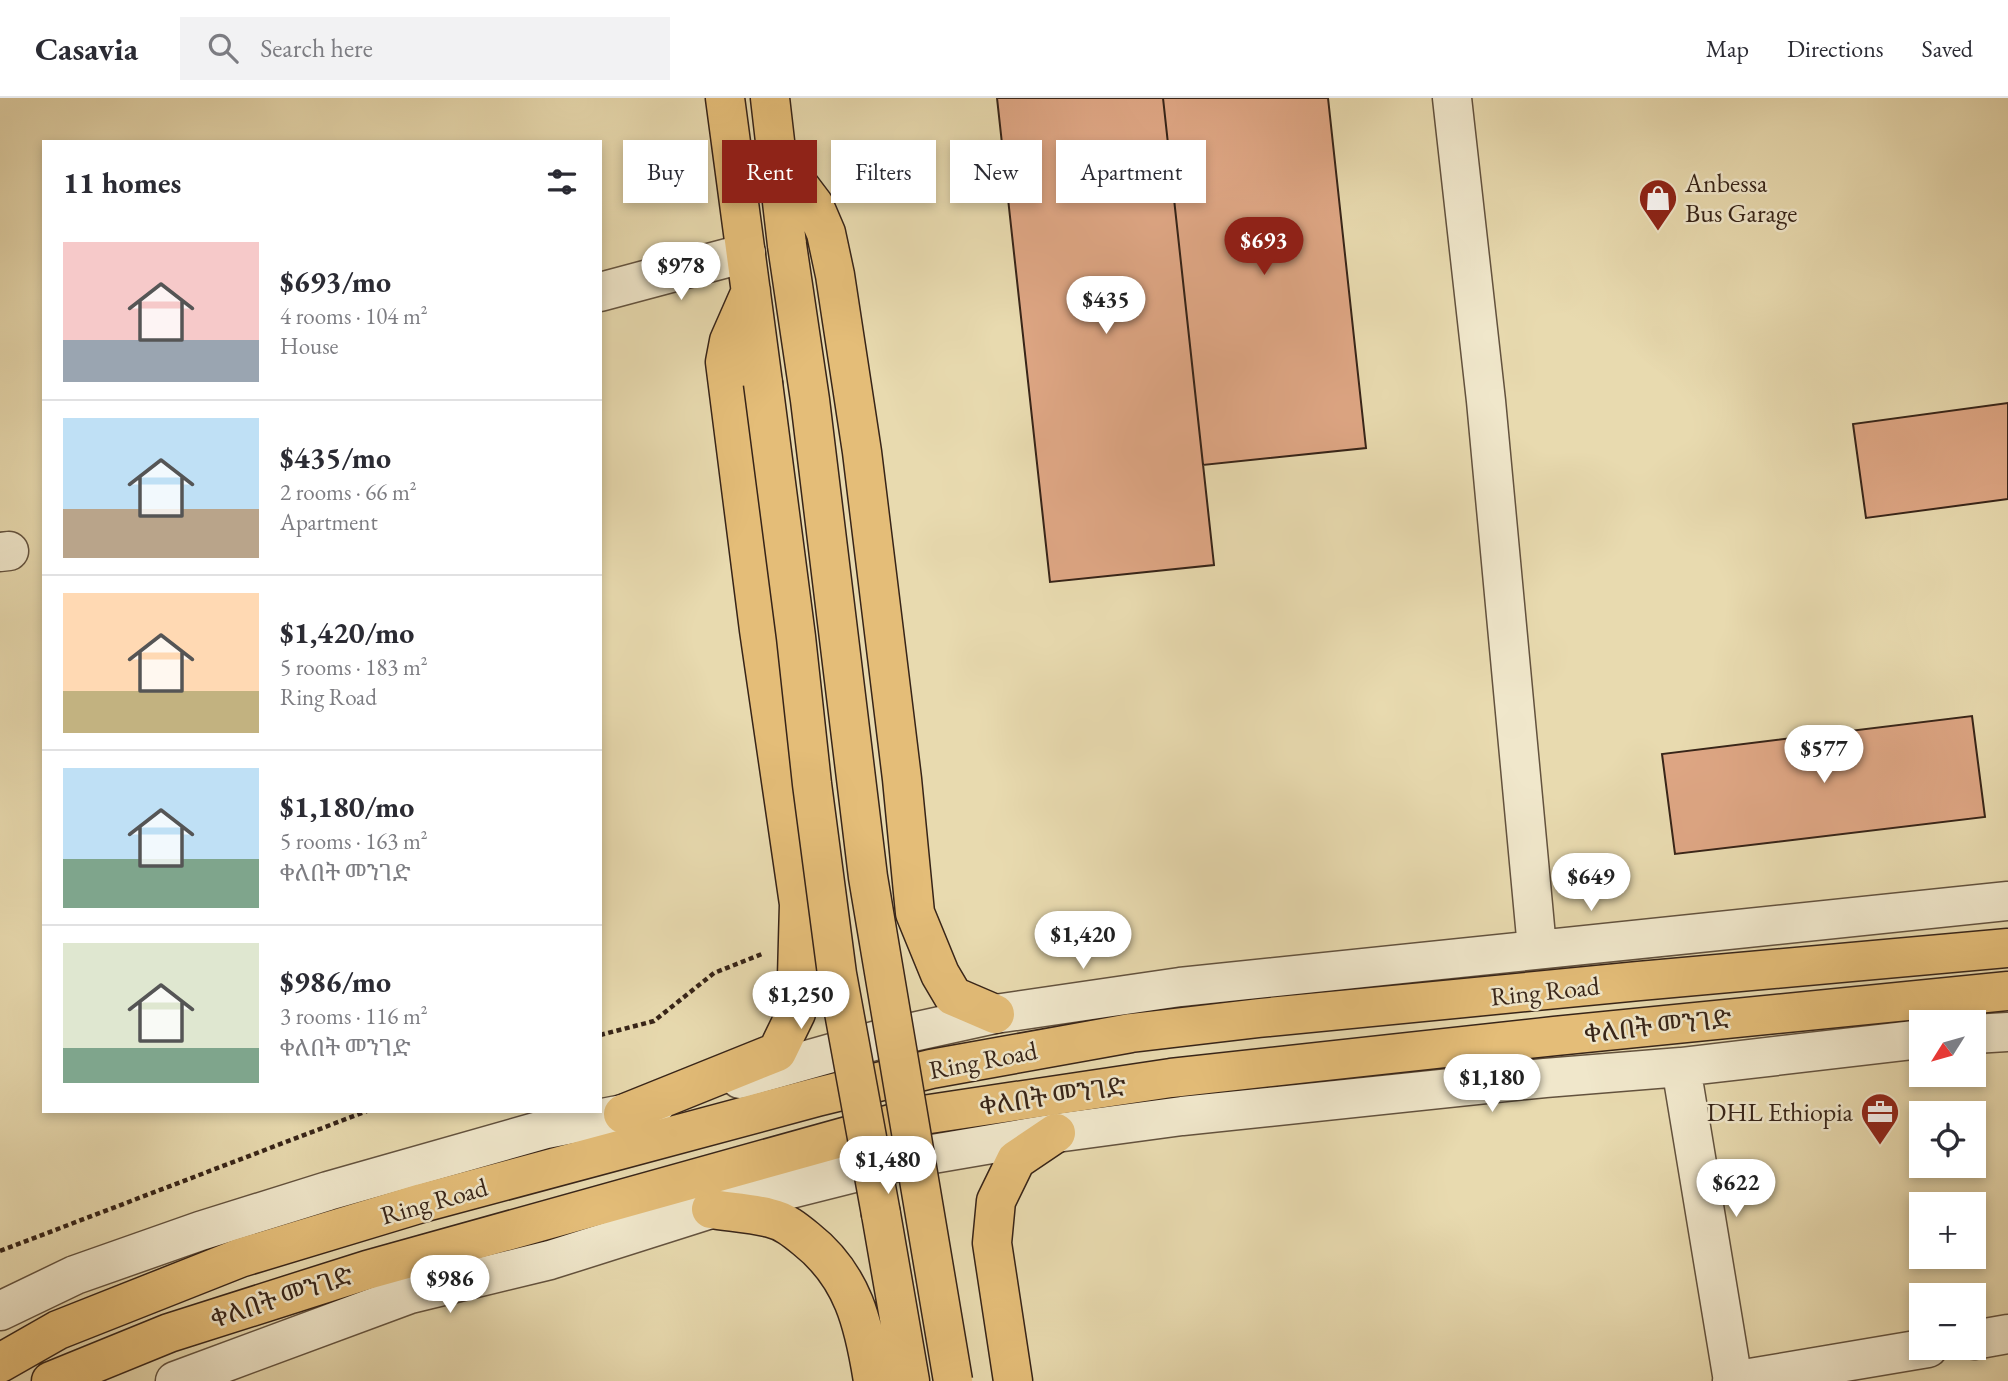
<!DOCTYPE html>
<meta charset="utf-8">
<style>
:root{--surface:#fff;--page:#f2f2f3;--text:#2b2b33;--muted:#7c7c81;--line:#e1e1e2;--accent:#8f2418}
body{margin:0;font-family:"EB Garamond","Noto Serif Ethiopic",serif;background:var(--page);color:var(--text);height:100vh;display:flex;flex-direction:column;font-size:26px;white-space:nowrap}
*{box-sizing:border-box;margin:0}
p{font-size:23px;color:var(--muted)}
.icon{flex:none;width:38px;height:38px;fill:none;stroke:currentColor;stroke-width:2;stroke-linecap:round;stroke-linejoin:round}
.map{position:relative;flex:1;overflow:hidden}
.side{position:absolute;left:42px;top:42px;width:560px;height:973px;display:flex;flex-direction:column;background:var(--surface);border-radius:0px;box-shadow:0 4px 10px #0003}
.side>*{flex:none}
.top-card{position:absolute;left:623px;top:42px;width:665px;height:63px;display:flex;gap:14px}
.needle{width:46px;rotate:233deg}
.buttons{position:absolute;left:1909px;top:912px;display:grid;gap:14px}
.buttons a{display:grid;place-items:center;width:77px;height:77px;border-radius:0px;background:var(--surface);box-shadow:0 4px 10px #0003;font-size:35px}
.price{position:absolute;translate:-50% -60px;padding:0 16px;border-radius:24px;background:#fff;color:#222;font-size:23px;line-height:46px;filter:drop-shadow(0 2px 4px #0008)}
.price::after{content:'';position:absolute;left:50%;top:42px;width:21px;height:16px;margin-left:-10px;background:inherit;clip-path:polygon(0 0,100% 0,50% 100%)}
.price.current{background:var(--accent);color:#fff}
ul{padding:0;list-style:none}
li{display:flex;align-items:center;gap:21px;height:175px;padding:0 21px}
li+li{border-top:2px solid var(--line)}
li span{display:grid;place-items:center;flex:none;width:196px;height:140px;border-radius:0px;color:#555}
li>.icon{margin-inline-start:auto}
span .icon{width:84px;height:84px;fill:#fffc;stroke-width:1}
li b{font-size:30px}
h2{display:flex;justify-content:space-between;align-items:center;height:84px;padding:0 21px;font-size:30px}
.pill{padding:0 24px;border-radius:0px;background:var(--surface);box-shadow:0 4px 10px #0003;font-size:24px;line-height:63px}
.pill.current{background:var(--accent);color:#fff}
header{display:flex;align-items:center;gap:42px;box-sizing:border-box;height:98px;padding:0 35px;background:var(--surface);border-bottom:2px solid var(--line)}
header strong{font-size:33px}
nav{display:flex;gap:38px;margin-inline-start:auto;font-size:24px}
.search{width:490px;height:63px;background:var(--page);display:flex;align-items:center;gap:18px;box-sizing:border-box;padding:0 24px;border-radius:0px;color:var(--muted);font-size:26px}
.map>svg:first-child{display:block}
.building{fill:#dea684;stroke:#372418;stroke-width:2}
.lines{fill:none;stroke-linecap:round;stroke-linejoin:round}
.minor-casing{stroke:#63523e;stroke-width:41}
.major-casing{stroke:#372418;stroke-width:41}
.highway-casing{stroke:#372418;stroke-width:41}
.path{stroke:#372418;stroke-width:4.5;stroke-dasharray:5 3.5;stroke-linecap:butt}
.minor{stroke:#f0e7cb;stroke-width:38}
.major{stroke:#e4bd78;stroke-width:38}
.highway{stroke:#e4bd78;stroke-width:38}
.major-bridge-casing{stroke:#372418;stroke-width:41;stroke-linecap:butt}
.major-bridge{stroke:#e4bd78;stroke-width:38}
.labels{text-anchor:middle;stroke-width:5;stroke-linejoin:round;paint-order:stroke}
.poi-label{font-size:26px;fill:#372418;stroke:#f0e7cb;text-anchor:start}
.street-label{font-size:26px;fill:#372418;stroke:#f0e7cb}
</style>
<header>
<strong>Casavia</strong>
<div class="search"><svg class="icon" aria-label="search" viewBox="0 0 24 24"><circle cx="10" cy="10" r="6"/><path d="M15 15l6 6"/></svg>Search here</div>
<nav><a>Map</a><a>Directions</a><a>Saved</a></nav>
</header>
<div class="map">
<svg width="2008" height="1283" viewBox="0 0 2008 1283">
<rect width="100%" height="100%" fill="#e8daaf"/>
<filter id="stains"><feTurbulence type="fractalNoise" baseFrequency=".00286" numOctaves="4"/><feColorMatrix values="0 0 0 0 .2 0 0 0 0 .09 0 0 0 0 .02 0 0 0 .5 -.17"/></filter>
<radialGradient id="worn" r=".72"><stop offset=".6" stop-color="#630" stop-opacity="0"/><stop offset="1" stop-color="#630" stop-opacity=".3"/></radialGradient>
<path class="building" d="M 997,0 L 1163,0 L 1214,467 L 1050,484 Z
M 1163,0 L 1328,0 L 1366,350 L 1203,367 Z
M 2008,305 L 2008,401 L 1866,420 L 1853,326 Z
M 1972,618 L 1985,719 L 1675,756 L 1662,656 Z"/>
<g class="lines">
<g class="minor-casing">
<path id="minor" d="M 1452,0 L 1486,303 L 1537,850
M 600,194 L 746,155
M 0,454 L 9,453
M 1974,936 L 2008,934
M 1681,969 L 1733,1283
M 740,981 L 881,941 L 995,916 L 1180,889 L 2008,803
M 0,1213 L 75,1177 L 200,1133 L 328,1093 L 546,1031 L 623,1016 L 656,1006
M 1974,1242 L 2008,1236
M 175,1283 L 410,1196 L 550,1162 L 711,1111 L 921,1058 L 1056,1035 L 1182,1018 L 1545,980 L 1681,969 L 1922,941
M 1732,1283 L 1928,1250"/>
</g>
<g class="major-casing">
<path id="major" d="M 725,0 L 763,285
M 770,0 L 787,147
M 777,58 L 814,107 L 826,135 L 835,177 L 862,354 L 902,681 L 915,815 L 940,876 L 953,898 L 995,916
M 623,1016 L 777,954 L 796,915 L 799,806 L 759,532 L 725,264 L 729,243 L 751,193
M 711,1111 C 730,1114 751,1115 770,1120 C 784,1123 795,1132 806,1141 C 853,1178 864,1226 873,1283
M 881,1116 L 910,1283
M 1013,1283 L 992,1145 L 996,1103 L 1016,1062 L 1056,1035"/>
</g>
<g class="highway-casing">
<path id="highway" d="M 0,1265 L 58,1232 L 240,1160 L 422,1105 L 817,999 L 931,971 L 1131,935 L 1259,920 L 1639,883 L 2008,850
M 51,1283 L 169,1235 L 367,1172 L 923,1017 L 1171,980 L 1555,938 L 2008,893"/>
</g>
<path class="path" d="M 600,937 L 654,923 L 714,875 L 762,856
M 0,1153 L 367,1013"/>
<use href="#minor" class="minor"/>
<use href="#major" class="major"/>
<use href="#highway" class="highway"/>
<g class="major-bridge-casing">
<path id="major-bridge" d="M 787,147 L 810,302 L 868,779 L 953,1283
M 763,285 L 796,539 L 812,686 L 837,876 L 881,1116"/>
</g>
<use href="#major-bridge" class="major-bridge"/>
</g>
<defs>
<g id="shop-pin" transform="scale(2.0125)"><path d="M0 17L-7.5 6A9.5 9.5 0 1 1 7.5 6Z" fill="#8f2418" stroke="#f0e7cb"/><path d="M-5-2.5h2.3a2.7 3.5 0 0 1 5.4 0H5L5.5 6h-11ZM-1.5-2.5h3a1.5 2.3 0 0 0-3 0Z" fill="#fff"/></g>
<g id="office-pin" transform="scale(2.0125)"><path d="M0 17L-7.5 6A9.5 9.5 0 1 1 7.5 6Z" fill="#8f2418" stroke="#f0e7cb"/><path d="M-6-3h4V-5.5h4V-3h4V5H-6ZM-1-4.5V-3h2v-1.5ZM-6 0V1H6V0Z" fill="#fff"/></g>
</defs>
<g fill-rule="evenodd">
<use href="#shop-pin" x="1658" y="100"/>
<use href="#office-pin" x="1880" y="1014"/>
</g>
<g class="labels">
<g class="poi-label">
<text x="1685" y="94">Anbessa<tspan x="1685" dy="30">Bus Garage</tspan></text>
<text x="1853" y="1023" text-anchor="end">DHL Ethiopia</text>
</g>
<g class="street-label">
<text transform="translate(1545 893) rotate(-6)" y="9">Ring Road</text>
<text transform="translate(1658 928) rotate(-6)" y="9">ቀለበት መንገድ</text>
<text transform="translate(983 962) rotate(-11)" y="9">Ring Road</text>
<text transform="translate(1053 998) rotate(-8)" y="9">ቀለበት መንገድ</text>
<text transform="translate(434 1103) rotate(-16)" y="9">Ring Road</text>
<text transform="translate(282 1199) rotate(-18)" y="9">ቀለበት መንገድ</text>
</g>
</g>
<rect width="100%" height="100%" filter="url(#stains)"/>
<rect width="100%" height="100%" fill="url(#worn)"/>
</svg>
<div class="buttons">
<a><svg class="needle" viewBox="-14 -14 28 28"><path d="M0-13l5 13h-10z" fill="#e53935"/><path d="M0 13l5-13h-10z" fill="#7c7c81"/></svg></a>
<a><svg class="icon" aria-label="locate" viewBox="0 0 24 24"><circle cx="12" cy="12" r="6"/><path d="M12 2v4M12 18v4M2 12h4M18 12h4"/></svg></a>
<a>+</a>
<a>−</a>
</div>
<b class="price current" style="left:1264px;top:179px">$693</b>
<b class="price" style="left:681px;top:204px">$978</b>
<b class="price" style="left:1106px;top:238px">$435</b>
<b class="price" style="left:1824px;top:687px">$577</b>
<b class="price" style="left:1591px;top:815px">$649</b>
<b class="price" style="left:1083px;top:873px">$1,420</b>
<b class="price" style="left:801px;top:933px">$1,250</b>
<b class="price" style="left:1492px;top:1016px">$1,180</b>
<b class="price" style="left:888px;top:1098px">$1,480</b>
<b class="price" style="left:1736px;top:1121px">$622</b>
<b class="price" style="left:450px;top:1217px">$986</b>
<div class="top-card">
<a class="pill">Buy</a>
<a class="pill current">Rent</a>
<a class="pill">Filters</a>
<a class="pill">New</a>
<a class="pill">Apartment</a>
</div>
<section class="side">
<h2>11 homes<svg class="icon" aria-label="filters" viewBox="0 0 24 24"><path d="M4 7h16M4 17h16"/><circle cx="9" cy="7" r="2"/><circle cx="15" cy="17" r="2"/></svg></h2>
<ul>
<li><span style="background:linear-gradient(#f6c9c9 70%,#9aa5b1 0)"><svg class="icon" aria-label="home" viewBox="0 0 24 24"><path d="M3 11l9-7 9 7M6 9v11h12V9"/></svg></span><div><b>$693/mo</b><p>4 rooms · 104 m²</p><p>House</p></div></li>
<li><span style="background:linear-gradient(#bfe0f5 65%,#b9a48a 0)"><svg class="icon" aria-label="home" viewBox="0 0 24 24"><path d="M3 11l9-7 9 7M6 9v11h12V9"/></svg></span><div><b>$435/mo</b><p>2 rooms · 66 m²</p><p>Apartment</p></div></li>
<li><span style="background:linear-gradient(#ffd9b3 70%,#c2b280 0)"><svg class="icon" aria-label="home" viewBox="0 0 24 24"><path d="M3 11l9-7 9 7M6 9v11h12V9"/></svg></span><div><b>$1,420/mo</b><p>5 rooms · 183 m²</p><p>Ring Road</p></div></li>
<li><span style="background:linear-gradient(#bfe0f5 65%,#7fa58c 0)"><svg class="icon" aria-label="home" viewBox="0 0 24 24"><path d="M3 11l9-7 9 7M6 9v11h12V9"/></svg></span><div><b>$1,180/mo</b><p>5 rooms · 163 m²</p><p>ቀለበት መንገድ</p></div></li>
<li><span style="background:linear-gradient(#dfe7d0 75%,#7fa58c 0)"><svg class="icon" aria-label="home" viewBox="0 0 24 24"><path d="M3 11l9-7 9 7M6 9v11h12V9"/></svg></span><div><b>$986/mo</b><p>3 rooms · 116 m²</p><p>ቀለበት መንገድ</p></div></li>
</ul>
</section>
</div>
